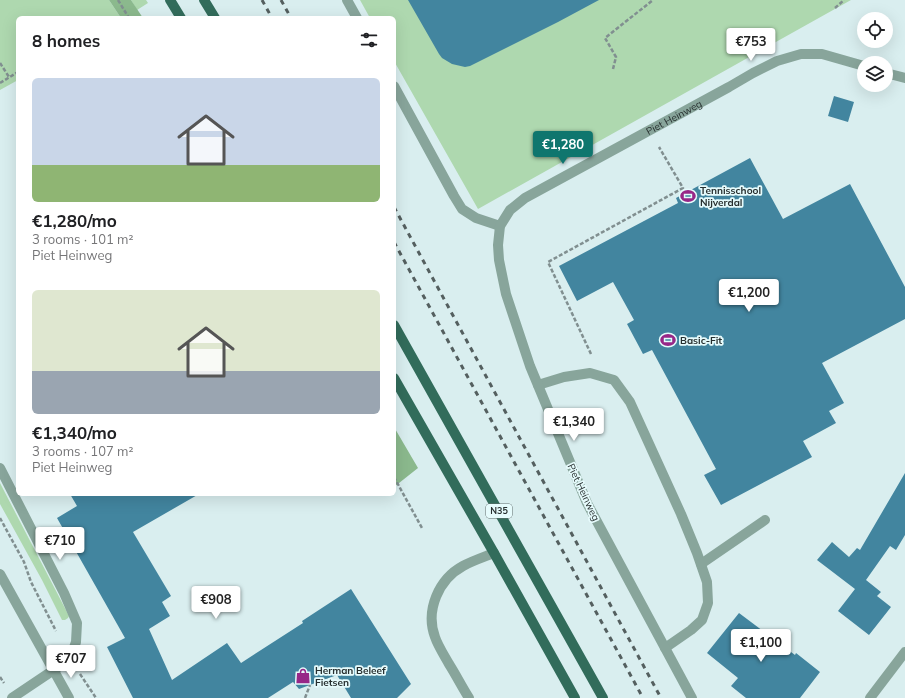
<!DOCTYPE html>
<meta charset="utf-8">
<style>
:root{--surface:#fff;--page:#f6f6f6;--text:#202124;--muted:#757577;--accent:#0f766e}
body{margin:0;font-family:Mulish,sans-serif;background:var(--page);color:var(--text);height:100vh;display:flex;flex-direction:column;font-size:15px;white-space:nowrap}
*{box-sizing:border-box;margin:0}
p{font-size:13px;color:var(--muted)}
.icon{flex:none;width:22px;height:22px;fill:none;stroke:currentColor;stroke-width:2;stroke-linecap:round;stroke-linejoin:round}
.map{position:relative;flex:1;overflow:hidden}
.details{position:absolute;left:16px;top:16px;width:380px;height:480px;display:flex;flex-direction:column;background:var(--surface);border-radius:6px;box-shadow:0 4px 16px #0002}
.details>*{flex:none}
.buttons{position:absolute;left:857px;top:12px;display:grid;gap:8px}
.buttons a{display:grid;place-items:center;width:36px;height:36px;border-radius:50%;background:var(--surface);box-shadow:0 4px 16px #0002;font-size:20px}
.price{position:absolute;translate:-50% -34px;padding:0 9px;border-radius:4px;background:#fff;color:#222;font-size:13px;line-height:26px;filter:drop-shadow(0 1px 2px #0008)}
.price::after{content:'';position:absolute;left:50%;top:24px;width:12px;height:9px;margin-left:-6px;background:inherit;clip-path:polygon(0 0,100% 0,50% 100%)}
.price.current{background:var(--accent);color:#fff}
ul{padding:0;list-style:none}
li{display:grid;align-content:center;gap:8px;height:212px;padding:0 16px}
li span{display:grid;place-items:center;height:124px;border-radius:6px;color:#555}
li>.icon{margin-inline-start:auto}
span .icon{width:72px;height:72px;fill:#fffc;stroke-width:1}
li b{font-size:17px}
h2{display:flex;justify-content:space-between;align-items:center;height:48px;padding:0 16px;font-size:17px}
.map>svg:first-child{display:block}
.green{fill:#aed8af}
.forest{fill:#8bb98d}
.building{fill:#42859f}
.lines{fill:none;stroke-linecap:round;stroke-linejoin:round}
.path{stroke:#818f90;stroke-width:2.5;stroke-dasharray:4 2;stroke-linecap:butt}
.minor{stroke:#88a59b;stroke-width:10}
.major{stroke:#326c5b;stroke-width:10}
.rail{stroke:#545f5f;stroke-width:3;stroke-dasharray:5 5;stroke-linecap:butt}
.labels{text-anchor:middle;stroke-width:3.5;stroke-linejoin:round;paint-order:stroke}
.shield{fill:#e6fbfc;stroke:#606c6c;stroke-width:1}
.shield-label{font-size:9px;font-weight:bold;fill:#272f2f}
.street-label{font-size:10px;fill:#272f2f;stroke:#e6fbfc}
.poi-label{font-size:10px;font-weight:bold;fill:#272f2f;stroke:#e6fbfc;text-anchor:start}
</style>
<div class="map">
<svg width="905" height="698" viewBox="0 0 905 698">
<rect width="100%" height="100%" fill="#d9eeef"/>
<path class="green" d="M 0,0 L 109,0 L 121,18 L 18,18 L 18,80 L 0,90 Z
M 131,0 L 146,0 L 148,3 L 137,10 Z
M 360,0 L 851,0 L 478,209 L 394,61 L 394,18 L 370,18 Z
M 0,483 L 68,614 L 69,616 L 68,618 L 65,620 L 62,620 L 42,580 L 0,504 Z"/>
<path class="forest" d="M 109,0 L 131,0 L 143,18 L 121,18 Z
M 394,427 L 418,468 L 394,487 Z"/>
<path class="building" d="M 408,0 L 599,0 L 558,22 L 470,66 L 465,67 L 452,64 L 442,58 L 439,54 Z
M 834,96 L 854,102 L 848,122 L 828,116 Z
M 750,158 L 783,219 L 850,184 L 905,287 L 905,319 L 822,363 L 844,403 L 829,411 L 836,423 L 803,441 L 812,457 L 721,505 L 704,475 L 716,469 L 652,350 L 643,354 L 627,324 L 634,320 L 613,282 L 577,301 L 559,266 L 678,203 L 676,198 Z
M 905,473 L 905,535 L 896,550 L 890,546 L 866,580 L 881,592 L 877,596 L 891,607 L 869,635 L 838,611 L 855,589 L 817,560 L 832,542 L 849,557 L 857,548 L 860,550 Z
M 70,494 L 199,494 L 133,532 L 171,596 L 162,602 L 170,616 L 149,629 L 172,680 L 227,643 L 241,663 L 303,623 L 302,621 L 351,589 L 411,684 L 397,698 L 351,698 L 337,675 L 299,689 L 293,682 L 268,698 L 133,698 L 107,647 L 125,638 L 57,518 L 77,506 Z
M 739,613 L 795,655 L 796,653 L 820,672 L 800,698 L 746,698 L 731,686 L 738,678 L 707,653 Z"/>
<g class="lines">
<path class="path" d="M 118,0 L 129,18
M 835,8 L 844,0
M 105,18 L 105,17
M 0,63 L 9,77
M 613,69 L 616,57 L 605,38 L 653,0
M 0,83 L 18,72
M 591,354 L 548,262 L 683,188 L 659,147
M 394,477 L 422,528
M 0,518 L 24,562 L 31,582 L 56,631
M 80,674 L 96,698
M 0,677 L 4,683
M 305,698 L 310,685"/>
<g class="minor">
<path d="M 347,0 L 357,18"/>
<path d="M 886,73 L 905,78"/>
<path d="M 394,86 L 454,196 L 462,209 L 476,218 L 500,226"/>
<path d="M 538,385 L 564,377 L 590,373 L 614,380 L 630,402 L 681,514 L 697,553 L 707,582 L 708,603 L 702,620 L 691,630 L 665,648"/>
<path d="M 0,468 L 64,593 L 77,623 L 76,642 L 70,659 L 12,698"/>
<path d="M 701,564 L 765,520"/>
<path d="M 0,574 L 69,698"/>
<path d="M 469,698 C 462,687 456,675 449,664 C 444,655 438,646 435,637 C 425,610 439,579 463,566 C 472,561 484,557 494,553"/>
<path id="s1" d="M 692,698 L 587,503 L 530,366 L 506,294 L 499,260 L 498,245 L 500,226 L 510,210 L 525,198 L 729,87 L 753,73 L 777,61 L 801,54 L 822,54 L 864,66"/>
<path d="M 870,698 L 905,652"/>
</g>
<path class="major" d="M 170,0 L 181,18
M 204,0 L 215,18
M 394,325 L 603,698
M 394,378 L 494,553 L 575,698"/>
<path class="rail" d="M 262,0 L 272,18
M 281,0 L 291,18
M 394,207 L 661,698
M 394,242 L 643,698"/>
</g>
<defs>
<g id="stadium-bare" transform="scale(1.2)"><path d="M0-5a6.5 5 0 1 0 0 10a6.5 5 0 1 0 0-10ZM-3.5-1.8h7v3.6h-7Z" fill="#972787" stroke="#e6fbfc" stroke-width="2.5" paint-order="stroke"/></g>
<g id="shop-bare" transform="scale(1.2)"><path d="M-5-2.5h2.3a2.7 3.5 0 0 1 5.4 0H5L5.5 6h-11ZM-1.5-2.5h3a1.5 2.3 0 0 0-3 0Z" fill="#972787" stroke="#e6fbfc" stroke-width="2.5" paint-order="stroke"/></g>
</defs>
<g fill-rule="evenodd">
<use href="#stadium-bare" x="688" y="196"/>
<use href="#stadium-bare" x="668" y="340"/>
<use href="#shop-bare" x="303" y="676"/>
</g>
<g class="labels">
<rect class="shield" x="486" y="504" width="26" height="14" rx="3"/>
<g class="shield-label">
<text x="499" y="514">N35</text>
</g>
<g class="street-label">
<text dy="4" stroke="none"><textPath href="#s1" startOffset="722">Piet Heinweg</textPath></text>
<text transform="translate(584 492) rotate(65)" y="4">Piet Heinweg</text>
</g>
<g class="poi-label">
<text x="700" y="194">Tennisschool<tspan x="700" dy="12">Nijverdal</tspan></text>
<text x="680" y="344">Basic-Fit</text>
<text x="315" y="674">Herman Beleef<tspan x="315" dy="12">Fietsen</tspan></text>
</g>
</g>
</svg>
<div class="buttons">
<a><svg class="icon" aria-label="locate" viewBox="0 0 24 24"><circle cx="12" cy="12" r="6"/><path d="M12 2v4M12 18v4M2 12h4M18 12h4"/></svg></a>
<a><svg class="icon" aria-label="layers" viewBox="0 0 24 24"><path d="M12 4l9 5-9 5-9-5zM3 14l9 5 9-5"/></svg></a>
</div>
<b class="price" style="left:751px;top:62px">€753</b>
<b class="price current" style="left:563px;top:165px">€1,280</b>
<b class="price" style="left:749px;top:313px">€1,200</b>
<b class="price" style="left:574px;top:442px">€1,340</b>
<b class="price" style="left:60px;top:561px">€710</b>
<b class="price" style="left:216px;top:620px">€908</b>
<b class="price" style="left:761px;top:663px">€1,100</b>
<b class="price" style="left:71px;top:679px">€707</b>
<section class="details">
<h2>8 homes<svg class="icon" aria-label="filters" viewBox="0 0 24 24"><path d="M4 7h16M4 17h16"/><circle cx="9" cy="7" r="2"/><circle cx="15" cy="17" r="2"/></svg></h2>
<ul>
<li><span style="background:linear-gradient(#c9d6e8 70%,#8fb573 0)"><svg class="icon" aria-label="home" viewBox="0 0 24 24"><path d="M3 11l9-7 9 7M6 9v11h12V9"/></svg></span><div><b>€1,280/mo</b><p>3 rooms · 101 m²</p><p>Piet Heinweg</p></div></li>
<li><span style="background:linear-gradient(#dfe7d0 65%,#9aa5b1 0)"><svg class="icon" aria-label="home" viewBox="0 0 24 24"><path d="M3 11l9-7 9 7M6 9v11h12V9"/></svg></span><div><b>€1,340/mo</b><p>3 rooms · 107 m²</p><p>Piet Heinweg</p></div></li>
</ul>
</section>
</div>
